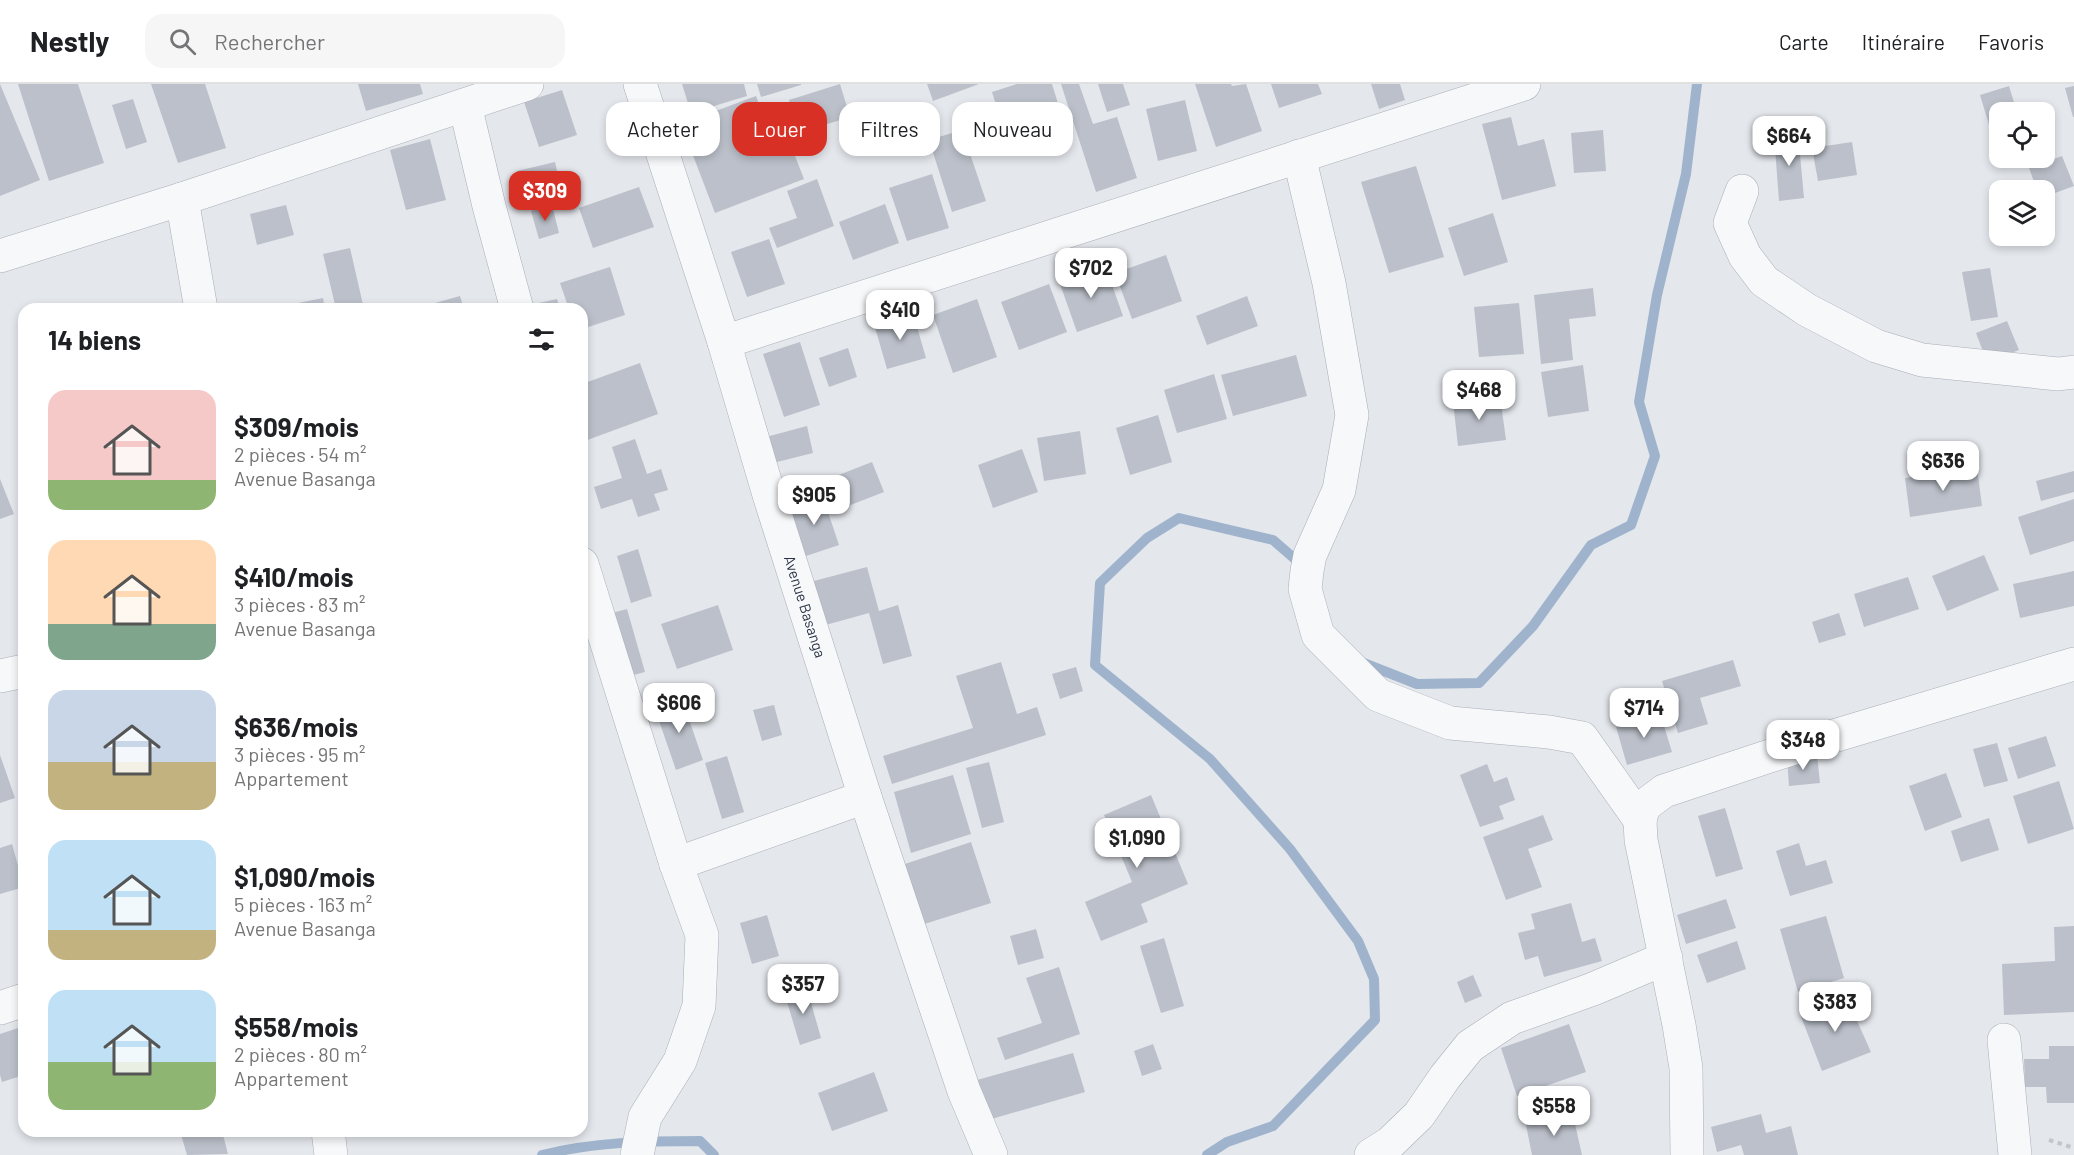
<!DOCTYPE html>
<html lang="fr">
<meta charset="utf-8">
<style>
:root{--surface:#fff;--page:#f6f6f6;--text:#202124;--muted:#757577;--line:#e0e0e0;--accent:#d93025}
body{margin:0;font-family:Barlow,sans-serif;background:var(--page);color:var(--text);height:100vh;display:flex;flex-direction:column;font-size:22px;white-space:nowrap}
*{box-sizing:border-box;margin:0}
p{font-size:20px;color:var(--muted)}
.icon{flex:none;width:33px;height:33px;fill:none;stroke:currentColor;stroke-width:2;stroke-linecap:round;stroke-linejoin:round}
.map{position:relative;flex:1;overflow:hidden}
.side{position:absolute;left:18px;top:219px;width:570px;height:834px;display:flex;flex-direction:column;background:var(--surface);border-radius:18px;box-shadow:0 3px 9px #0003}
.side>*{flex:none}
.top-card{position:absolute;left:606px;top:18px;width:570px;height:54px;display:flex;gap:12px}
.fabs{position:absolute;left:1989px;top:18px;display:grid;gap:12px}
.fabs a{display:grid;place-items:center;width:66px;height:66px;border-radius:12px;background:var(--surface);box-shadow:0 3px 9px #0003;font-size:30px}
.price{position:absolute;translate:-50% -51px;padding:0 14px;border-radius:12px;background:#fff;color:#222;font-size:20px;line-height:39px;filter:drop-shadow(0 2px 3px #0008)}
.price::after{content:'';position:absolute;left:50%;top:36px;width:18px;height:14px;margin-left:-9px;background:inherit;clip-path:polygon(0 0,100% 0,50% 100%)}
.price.on{background:var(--accent);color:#fff}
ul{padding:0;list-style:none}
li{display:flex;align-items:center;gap:18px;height:150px;padding:0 30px}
li span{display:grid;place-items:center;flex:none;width:168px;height:120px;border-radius:18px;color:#555}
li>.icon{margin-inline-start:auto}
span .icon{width:72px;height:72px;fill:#fffc;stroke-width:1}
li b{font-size:26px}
h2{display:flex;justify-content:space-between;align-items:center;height:72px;padding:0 30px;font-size:26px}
.tag{padding:0 21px;border-radius:18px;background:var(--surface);box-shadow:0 3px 9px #0003;font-size:21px;line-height:54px}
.tag.on{background:var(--accent);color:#fff}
header{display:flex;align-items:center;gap:36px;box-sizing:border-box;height:84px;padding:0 30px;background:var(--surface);border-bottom:2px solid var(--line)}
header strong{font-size:28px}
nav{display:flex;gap:33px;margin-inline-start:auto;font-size:21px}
.search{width:420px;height:54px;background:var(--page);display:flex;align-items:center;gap:15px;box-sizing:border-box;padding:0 21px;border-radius:18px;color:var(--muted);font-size:22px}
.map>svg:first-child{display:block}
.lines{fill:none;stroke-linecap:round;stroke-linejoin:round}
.stream{stroke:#9fb4cc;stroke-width:10}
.building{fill:#bbc0ca}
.minor-casing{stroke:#a9aeb7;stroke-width:34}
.path{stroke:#c2c5cb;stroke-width:4;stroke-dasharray:4.5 4.5;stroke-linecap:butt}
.minor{stroke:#f7f8fa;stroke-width:33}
.labels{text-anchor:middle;stroke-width:4.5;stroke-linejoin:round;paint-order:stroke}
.street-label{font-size:15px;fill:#2b3445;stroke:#f4f6f9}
</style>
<header>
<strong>Nestly</strong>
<div class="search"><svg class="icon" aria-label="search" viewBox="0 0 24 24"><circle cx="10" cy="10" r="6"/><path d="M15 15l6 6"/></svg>Rechercher</div>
<nav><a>Carte</a><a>Itinéraire</a><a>Favoris</a></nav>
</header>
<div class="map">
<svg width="2074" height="1071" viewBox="0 0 2074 1071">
<rect width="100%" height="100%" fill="#e4e7ec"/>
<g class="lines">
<path class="stream" d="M 1361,578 L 1417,600 L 1479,599 L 1533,542 L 1591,461 L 1631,441 L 1655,372 L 1639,318 L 1657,211 L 1686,90 L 1697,0
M 542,1071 C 593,1058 647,1057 700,1057 L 714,1071
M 1207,1071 L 1227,1058 L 1273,1042 L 1375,936 L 1374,895 L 1358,857 L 1290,765 L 1210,675 L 1095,581 L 1100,499 L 1147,454 L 1179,434 L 1273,456 L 1303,482"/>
</g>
<path class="building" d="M 0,0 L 40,96 L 0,112 Z
M 18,0 L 78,0 L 104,79 L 49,97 Z
M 151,0 L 205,0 L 226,64 L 178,79 Z
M 358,0 L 420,0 L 423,10 L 366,27 Z
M 682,0 L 744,0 L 747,12 L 691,29 Z
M 757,0 L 801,0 L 801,1 L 761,13 Z
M 840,0 L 850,33 L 798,49 L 789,16 Z
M 927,0 L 979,0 L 933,17 Z
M 1017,0 L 1052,0 L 1064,39 L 1042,46 L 1034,24 L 1020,28 L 1027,51 L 1007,57 L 992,8 Z
M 1061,0 L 1079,0 L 1093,40 L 1117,33 L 1137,94 L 1096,108 Z
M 1098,0 L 1123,0 L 1130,21 L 1107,28 Z
M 1195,0 L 1231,0 L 1232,2 L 1246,0 L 1262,47 L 1216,63 Z
M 1271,0 L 1318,0 L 1322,10 L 1279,24 Z
M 1371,0 L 1400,0 L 1405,16 L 1379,25 Z
M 2009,2 L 2017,28 L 2000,28 L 2000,66 L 1997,67 L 1980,11 Z
M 2074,2 L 2074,33 L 2073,33 L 2065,4 Z
M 562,6 L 577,51 L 539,63 L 524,18 Z
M 756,12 L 772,55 L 786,49 L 804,95 L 715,129 L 681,40 Z
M 133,15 L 147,58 L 126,65 L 112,21 Z
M 1185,16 L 1197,67 L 1158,77 L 1146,25 Z
M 1511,33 L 1518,62 L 1544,55 L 1556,102 L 1502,116 L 1482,40 Z
M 962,46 L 986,117 L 952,128 L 929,56 Z
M 1603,46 L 1606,87 L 1574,89 L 1571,49 Z
M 1798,49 L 1804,114 L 1779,117 L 1774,51 Z
M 430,55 L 446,116 L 406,126 L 390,66 Z
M 1852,58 L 1857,91 L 1818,97 L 1812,64 Z
M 2062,72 L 2074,102 L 2044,113 L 2044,106 L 2037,106 L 2029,84 Z
M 555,78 L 561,104 L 524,113 L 517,87 Z
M 1416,82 L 1444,173 L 1389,189 L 1361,98 Z
M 932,90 L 949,144 L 907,157 L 889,104 Z
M 817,95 L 834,142 L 777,164 L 769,144 L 797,134 L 787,107 Z
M 639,103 L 654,143 L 593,164 L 579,124 Z
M 885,120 L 899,159 L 853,176 L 839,138 Z
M 286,121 L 294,151 L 257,161 L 250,130 Z
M 552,121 L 559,149 L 539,155 L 531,127 Z
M 1493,129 L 1508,178 L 1464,192 L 1448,144 Z
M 769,155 L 785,200 L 747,213 L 731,168 Z
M 350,164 L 364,225 L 336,225 L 323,170 Z
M 1166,171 L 1182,217 L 1132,235 L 1115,189 Z
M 1105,181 L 1123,232 L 1077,248 L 1059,197 Z
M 610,183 L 625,231 L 582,245 L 582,225 L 569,225 L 560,199 Z
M 1990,184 L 1998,233 L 1971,237 L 1962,188 Z
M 1049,200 L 1067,248 L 1019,266 L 1001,218 Z
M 1593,204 L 1596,232 L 1569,235 L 1573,276 L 1541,280 L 1534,211 Z
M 460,212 L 464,225 L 417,225 L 417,224 Z
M 1247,212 L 1258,242 L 1207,261 L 1196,232 Z
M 323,214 L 325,225 L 299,225 L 298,219 Z
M 557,215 L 560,225 L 531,225 L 530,221 Z
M 977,215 L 997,273 L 953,289 L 933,231 Z
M 1519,219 L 1524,270 L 1479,273 L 1474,223 Z
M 913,229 L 926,274 L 887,285 L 874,240 Z
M 2007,237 L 2019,266 L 1987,278 L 1976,249 Z
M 800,258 L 820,321 L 784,333 L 763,270 Z
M 848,264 L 857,293 L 829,303 L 819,274 Z
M 1296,271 L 1307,312 L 1233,332 L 1221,291 Z
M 640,279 L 658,330 L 582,358 L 582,300 Z
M 1583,281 L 1589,327 L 1548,333 L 1541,288 Z
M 1214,290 L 1227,335 L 1177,349 L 1164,306 Z
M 1500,312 L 1506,356 L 1458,362 L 1453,317 Z
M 1158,331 L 1172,378 L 1130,391 L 1116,344 Z
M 807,342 L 813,369 L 773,379 L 766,353 Z
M 1080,347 L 1086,390 L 1044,397 L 1037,354 Z
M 635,355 L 647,390 L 661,385 L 668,406 L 654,410 L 660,426 L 638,433 L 632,415 L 601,425 L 594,403 L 622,394 L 612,363 Z
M 1022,365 L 1038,408 L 993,424 L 978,381 Z
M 872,378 L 884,408 L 848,422 L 836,392 Z
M 1977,384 L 1982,422 L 1910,433 L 1905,394 Z
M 2074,387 L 2074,408 L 2041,417 L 2036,397 Z
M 0,395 L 14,430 L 0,435 Z
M 823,413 L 839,461 L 806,472 L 789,424 Z
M 2074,415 L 2074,457 L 2030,471 L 2018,433 Z
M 638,465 L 652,512 L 631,519 L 617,472 Z
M 1984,471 L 1999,506 L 1947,527 L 1932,492 Z
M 867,483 L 879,527 L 898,521 L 912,572 L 883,580 L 869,529 L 822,542 L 810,498 Z
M 2074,487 L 2074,522 L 2020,534 L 2013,500 Z
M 1908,493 L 1919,525 L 1864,543 L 1854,510 Z
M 718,521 L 733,566 L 677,585 L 661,540 Z
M 627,525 L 645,588 L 618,595 L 601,532 Z
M 1839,529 L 1846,551 L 1819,559 L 1812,538 Z
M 1733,576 L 1741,602 L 1700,614 L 1708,640 L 1678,649 L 1662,597 Z
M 1001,578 L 1017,630 L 1037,623 L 1046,651 L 892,700 L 883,672 L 973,644 L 956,592 Z
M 1076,583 L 1083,607 L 1060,615 L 1052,590 Z
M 682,615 L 703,676 L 676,686 L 655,625 Z
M 774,621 L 782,651 L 762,657 L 753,626 Z
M 1660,629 L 1672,668 L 1627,681 L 1616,643 Z
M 2046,652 L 2056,682 L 2018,695 L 2008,664 Z
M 1997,659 L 2008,697 L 1984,703 L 1973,665 Z
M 0,671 L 15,714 L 0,719 Z
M 1817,671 L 1820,699 L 1789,702 L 1787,674 Z
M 727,672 L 744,728 L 722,735 L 705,679 Z
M 989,678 L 1004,738 L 982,744 L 966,684 Z
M 1487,680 L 1494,698 L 1507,693 L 1515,716 L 1499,722 L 1504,735 L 1480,743 L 1460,691 Z
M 1946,689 L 1962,733 L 1925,747 L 1909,702 Z
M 953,691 L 971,750 L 911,769 L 894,708 Z
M 2059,697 L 2074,745 L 2028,760 L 2013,712 Z
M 1151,711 L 1188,800 L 1141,820 L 1148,838 L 1101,857 L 1085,818 L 1132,798 L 1104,731 Z
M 1725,724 L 1743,785 L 1716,793 L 1698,732 Z
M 1543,731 L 1553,756 L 1528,765 L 1542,803 L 1506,816 L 1483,753 Z
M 1989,734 L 1999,766 L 1961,778 L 1951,747 Z
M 971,758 L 991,819 L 918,842 L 899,782 Z
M 1799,759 L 1806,782 L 1826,776 L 1833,799 L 1790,812 L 1776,767 Z
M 12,760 L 24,803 L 0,810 L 0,764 Z
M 1726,815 L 1736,844 L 1686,860 L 1677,831 Z
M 1571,819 L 1582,858 L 1595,854 L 1602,877 L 1544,893 L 1538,872 L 1525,876 L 1518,849 L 1535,845 L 1531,830 Z
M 767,831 L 779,872 L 752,880 L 740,839 Z
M 1826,832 L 1844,894 L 1798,908 L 1780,845 Z
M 2074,842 L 2074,928 L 2004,931 L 2002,880 L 2055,877 L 2054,843 Z
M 1036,845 L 1044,874 L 1018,881 L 1010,852 Z
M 1164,854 L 1184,922 L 1161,929 L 1140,862 Z
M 1737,857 L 1746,885 L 1707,899 L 1697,871 Z
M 1059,883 L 1080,950 L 1005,976 L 997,954 L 1042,939 L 1026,894 Z
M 1473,891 L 1482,912 L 1465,919 L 1457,898 Z
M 806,901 L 821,954 L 800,961 L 784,908 Z
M 1845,910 L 1871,968 L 1822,987 L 1800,930 Z
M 1569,940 L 1586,988 L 1517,1012 L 1501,964 Z
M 24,942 L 24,991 L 2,998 L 0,991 L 0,950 Z
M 1153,960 L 1162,985 L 1142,992 L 1134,967 Z
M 2049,962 L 2074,962 L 2074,1019 L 2047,1019 L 2046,1003 L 2025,1003 L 2024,975 L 2049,975 Z
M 1073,969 L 1085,1008 L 988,1036 L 977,996 Z
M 874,988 L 888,1027 L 832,1047 L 818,1009 Z
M 1761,1030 L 1766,1049 L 1791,1042 L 1798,1071 L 1744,1071 L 1741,1061 L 1717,1068 L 1711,1043 Z
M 1573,1031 L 1582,1071 L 1532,1071 L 1526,1041 Z
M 180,1047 L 222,1047 L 228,1070 L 187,1071 Z"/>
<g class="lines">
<g class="minor-casing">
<g id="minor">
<path id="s1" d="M 640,0 L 724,258 L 770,414 L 865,713 L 964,1007 L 991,1071"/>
<path d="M 465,21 L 489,122 L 517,225"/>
<path d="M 1299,72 L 1329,199 L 1352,331 L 1339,406 L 1310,471 L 1307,487 L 1305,505 L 1318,551 L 1378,611 L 1450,639 L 1549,648 L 1582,654 L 1640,736"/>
<path d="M 1742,107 L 1730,139 L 1745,172 L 1764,197 L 1807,226 L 1876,262 L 1922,276 L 2058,290 L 2074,288"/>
<path d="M 182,115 L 201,225"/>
<path d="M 0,172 L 182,115 L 527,0"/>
<path d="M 724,258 L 1524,0"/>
<path d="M 582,480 L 676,780 L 702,851 L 699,922 L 680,977 L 645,1033 L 637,1071"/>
<path d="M 0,592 L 24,587"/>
<path d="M 676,780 L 865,713"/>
<path d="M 0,924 L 24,916"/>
<path d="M 2004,956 L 2015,1071"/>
<path d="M 328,1047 L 331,1071"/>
<path d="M 1371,1071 L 1390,1059 L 1419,1031 L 1445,993 L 1470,962 L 1512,934 L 1593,905 L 1666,874"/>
<path d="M 1687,1071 L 1686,984 L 1679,941 L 1641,756 L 1640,736 L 1644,722 L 1664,707 L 1797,663 L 2074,580"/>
</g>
</g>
<path class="path" d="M 2049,1056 L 2074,1064"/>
<use href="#minor" class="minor"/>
</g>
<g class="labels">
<g class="street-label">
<text dy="5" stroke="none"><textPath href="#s1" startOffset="548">Avenue Basanga</textPath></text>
</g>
</g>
</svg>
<div class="fabs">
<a><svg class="icon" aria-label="locate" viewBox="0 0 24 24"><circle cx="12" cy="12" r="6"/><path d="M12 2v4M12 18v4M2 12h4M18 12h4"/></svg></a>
<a><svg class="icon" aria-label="layers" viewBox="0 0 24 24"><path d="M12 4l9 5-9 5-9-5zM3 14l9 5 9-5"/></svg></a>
</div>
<b class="price" style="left:1789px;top:83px">$664</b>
<b class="price on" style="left:545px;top:138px">$309</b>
<b class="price" style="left:1091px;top:215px">$702</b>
<b class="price" style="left:900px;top:257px">$410</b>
<b class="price" style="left:1479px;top:337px">$468</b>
<b class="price" style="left:1943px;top:408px">$636</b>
<b class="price" style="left:814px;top:442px">$905</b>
<b class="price" style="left:679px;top:650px">$606</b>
<b class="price" style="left:1644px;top:655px">$714</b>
<b class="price" style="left:1803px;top:687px">$348</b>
<b class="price" style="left:1137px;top:785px">$1,090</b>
<b class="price" style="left:803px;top:931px">$357</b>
<b class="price" style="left:1835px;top:949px">$383</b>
<b class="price" style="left:1554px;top:1053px">$558</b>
<div class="top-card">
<a class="tag">Acheter</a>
<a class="tag on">Louer</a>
<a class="tag">Filtres</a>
<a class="tag">Nouveau</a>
</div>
<section class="side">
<h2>14 biens<svg class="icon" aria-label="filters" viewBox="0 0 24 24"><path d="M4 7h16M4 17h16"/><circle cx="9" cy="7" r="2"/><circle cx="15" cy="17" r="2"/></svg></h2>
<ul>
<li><span style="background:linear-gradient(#f6c9c9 75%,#8fb573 0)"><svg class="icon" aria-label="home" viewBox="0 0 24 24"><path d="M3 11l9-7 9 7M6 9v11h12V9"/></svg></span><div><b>$309/mois</b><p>2 pièces · 54 m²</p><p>Avenue Basanga</p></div></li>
<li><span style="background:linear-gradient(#ffd9b3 70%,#7fa58c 0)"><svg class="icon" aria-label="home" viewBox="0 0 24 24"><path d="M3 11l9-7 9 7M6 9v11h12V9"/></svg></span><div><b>$410/mois</b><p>3 pièces · 83 m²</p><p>Avenue Basanga</p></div></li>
<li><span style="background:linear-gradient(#c9d6e8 60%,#c2b280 0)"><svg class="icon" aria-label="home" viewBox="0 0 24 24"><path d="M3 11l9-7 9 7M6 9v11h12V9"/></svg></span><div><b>$636/mois</b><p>3 pièces · 95 m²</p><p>Appartement</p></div></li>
<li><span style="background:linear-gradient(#bfe0f5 75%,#c2b280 0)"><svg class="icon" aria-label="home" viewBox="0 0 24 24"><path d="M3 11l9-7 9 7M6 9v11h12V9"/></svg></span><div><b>$1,090/mois</b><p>5 pièces · 163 m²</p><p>Avenue Basanga</p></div></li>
<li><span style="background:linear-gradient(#bfe0f5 60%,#8fb573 0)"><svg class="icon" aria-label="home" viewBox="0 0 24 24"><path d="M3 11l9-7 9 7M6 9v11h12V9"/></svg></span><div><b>$558/mois</b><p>2 pièces · 80 m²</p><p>Appartement</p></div></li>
</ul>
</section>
</div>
